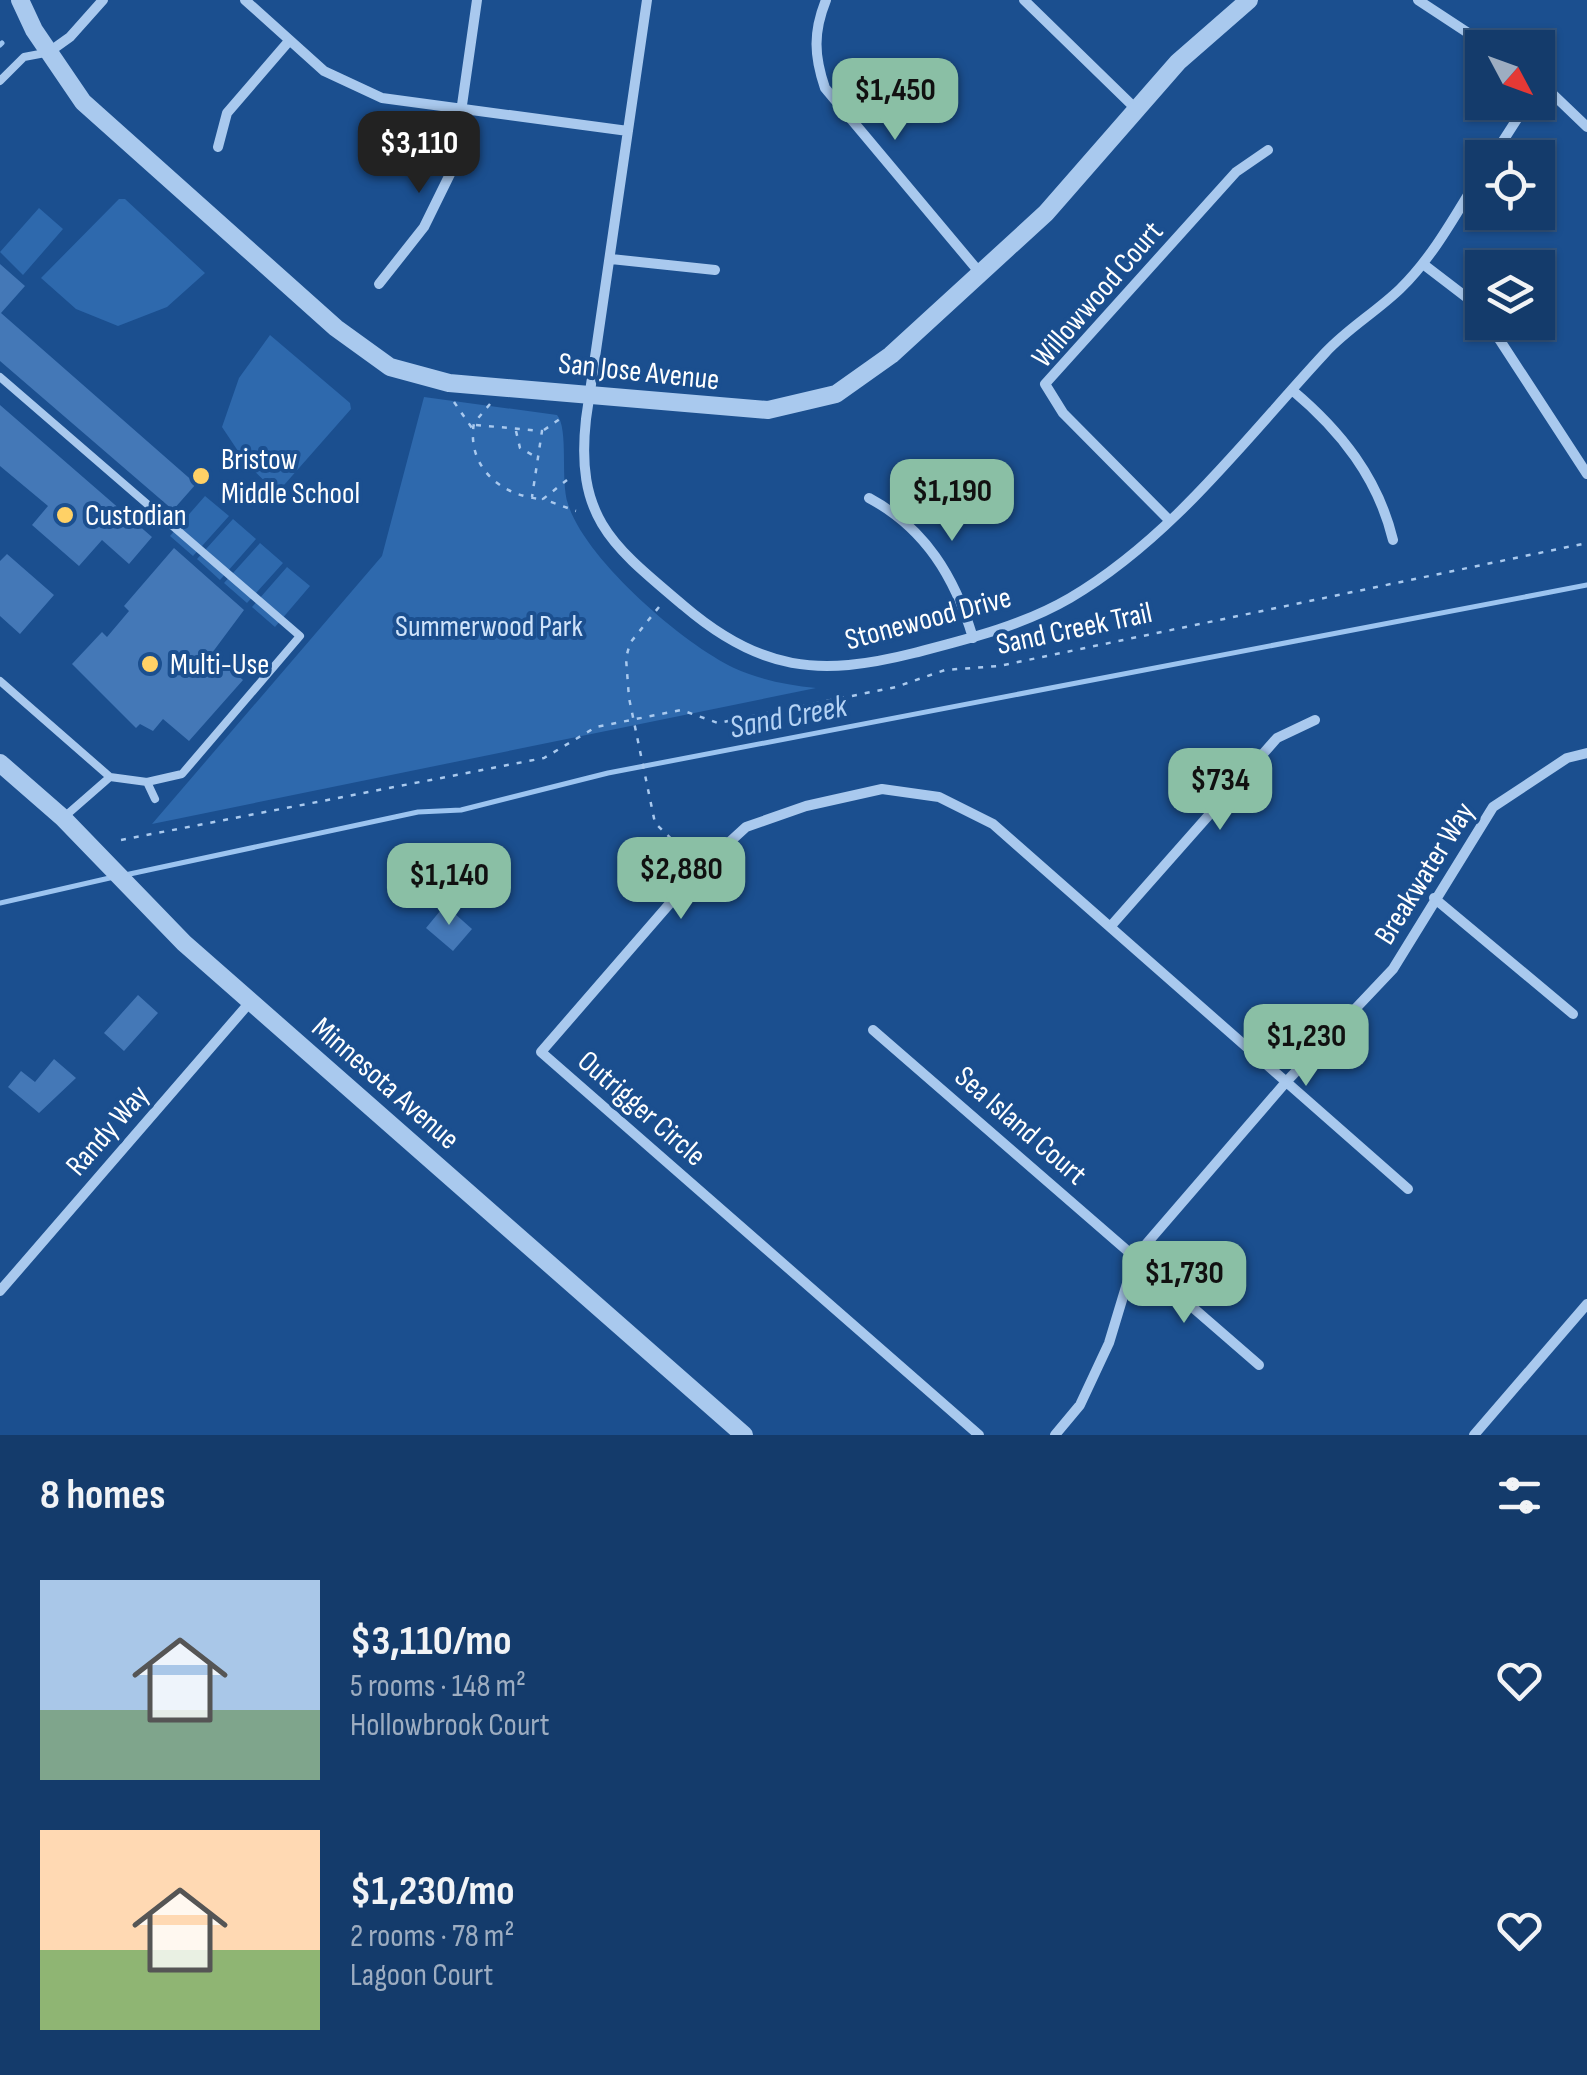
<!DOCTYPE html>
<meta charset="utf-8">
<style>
:root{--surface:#143b6b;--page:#214673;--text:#f1f3f6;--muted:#9dadc1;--line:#33557e;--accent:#8abfa5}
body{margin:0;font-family:"Sofia Sans Condensed",sans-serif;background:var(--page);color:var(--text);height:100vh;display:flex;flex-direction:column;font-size:38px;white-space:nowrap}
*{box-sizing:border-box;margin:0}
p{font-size:32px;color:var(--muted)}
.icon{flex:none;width:55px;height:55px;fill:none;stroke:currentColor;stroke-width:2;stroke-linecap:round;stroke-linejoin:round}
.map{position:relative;height:1435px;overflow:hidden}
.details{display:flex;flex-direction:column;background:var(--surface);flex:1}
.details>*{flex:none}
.needle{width:65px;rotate:131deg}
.buttons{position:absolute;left:1465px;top:30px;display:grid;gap:20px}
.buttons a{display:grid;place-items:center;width:90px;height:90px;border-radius:0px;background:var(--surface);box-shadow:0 2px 8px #0004,0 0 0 2px var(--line);font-size:50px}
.price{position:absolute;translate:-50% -85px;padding:0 22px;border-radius:20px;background:var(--accent);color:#111;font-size:32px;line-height:65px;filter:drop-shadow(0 2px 5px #0008)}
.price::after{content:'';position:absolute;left:50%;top:60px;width:30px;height:22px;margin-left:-15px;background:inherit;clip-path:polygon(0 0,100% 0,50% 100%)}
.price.on{background:#222;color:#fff}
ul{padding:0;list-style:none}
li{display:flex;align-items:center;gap:30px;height:250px;padding:0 40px}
li span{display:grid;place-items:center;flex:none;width:280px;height:200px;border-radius:0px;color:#555}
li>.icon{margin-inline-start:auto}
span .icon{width:120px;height:120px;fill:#fffc;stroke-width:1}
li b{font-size:42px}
h2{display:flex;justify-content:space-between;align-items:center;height:120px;padding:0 40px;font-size:42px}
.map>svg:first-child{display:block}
.green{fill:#2e69ad}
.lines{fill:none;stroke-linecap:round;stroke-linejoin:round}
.stream{stroke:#9cc4f0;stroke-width:5}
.building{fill:#4478b7}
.path{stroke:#a9c9ee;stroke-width:2.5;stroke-dasharray:5 8;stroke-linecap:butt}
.service{stroke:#a9c9ee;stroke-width:8}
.minor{stroke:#a9c9ee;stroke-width:10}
.tertiary{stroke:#a9c9ee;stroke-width:18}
.poi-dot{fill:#ffd166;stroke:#1b4f8f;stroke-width:4}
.labels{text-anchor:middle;stroke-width:8;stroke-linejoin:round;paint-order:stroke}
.street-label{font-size:30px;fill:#fff;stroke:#1b4f8f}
.poi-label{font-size:30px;fill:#fff;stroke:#1b4f8f;text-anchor:start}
.park-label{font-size:30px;fill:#cfe3fa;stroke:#1b4f8f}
.water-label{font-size:32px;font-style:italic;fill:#b5d3f5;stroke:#1b4f8f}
</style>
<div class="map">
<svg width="1587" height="1435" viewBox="0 0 1587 1435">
<rect width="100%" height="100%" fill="#1b4f8f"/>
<path class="green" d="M 119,199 L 125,199 L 205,273 L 167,307 L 118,326 L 76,309 L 41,278 Z
M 39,208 L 63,229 L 23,275 L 0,252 Z
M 270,335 L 350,403 L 351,409 L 277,493 L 246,463 L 222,427 L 239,378 Z
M 424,397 L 557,415 C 569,429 560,480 568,504 C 585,559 682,643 734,668 C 761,680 787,685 816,688 L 152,824 L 382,556 Z
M 205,496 L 229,516 L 193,556 L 170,536 Z
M 233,519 L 256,539 L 220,580 L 197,559 Z
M 260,543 L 283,563 L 247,603 L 224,583 Z
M 287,567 L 310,586 L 275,627 L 252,607 Z"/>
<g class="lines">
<path class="stream" d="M 0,45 L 2,43
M 125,875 L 418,812 L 461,810 L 608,773 L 1587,585
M 0,903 L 114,877"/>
</g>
<path class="building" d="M 0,264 L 25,286 L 1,313 L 196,484 L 173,510 L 0,361 Z
M 0,405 L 152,537 L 129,564 L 102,540 L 79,566 L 32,525 L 48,506 L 0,466 Z
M 174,548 L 244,610 L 212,653 L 243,680 L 189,741 L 163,719 L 153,731 L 140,724 L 136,728 L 72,664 L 102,632 L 107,637 L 129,611 L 124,606 Z
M 7,554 L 54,595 L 20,634 L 0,616 L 0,561 Z
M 445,905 L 472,929 L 453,951 L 426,928 Z
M 138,995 L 158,1013 L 124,1051 L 104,1033 Z
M 54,1059 L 76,1078 L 39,1113 L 8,1087 L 21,1071 L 35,1082 Z"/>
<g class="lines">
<path class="path" d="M 454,402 L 472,428
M 490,404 L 474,423 C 466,467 502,497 543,499
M 476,425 L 542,431 L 532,497
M 544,430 L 564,416
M 516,431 L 520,448 L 536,457
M 567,480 L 543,499 L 576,511
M 659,607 L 630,643 L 626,658 L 629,698 L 655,823 L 693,860
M 121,840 L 544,758 L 596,727 L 681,710 L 718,723 L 896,687 L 945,670 L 999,666 L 1587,543"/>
<path class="service" d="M 0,81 L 24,57 L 45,53
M 0,377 L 300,636 L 182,774 L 147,782 L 110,777 L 0,681
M 147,782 L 155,799
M 63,818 L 110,777"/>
<path class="minor" d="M 245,0 L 324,71 L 382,98 L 628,131
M 647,0 L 586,419 C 575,519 613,546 684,606 C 760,671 819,677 914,653 C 968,639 1022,626 1070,598 C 1172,538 1246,438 1325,353 C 1347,329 1376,312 1400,289 C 1434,256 1457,212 1482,172
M 826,0 C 813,32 814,56 825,88 L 980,273
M 1024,0 L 1137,110
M 1418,0 L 1491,48
M 49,52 L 70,37 L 103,0
M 1538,80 L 1587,127
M 218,147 L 227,113 L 289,41
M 1492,158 L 1528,102
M 611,259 L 715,270
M 1423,264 L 1470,300 L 1482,316
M 379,284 L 424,227 L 453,168 L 477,0
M 1488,322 L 1587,474
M 1292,390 C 1341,431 1378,478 1393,540
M 869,498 C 925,528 955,577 973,638
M 1168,519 L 1063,413 L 1045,384 L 1236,172 L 1268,150
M 1434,898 L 1573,1014
M 1110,927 L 1277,738 L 1315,720
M 873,1030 L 1259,1365
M 0,1291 L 251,1001
M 979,1435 L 541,1052 L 698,871 L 746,827 L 806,806 L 882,789 L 939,797 L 993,824 L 1408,1189
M 1055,1435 L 1080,1405 L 1109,1343 L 1135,1257 L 1286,1082 L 1393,969 L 1493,807 L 1567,758 L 1587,753
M 1474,1435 L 1587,1304"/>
<path class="tertiary" d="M 20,0 L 34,30 L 83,102 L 336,328 L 390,367 L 449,383 L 768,410 L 836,394 L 891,355 L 1046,213 L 1178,62 L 1249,0
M 0,763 L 63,818 L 184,943 L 744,1435"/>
</g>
<g class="poi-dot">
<circle cx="201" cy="476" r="10"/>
<circle cx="65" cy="515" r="10"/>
<circle cx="150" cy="664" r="10"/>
</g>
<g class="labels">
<g class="street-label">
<text transform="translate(1097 294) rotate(-49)" y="10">Willowwood Court</text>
<text transform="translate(639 371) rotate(6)" y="10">San Jose Avenue</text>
<text transform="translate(928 618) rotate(-15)" y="10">Stonewood Drive</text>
<text transform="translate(1074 628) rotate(-12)" y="10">Sand Creek Trail</text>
<text transform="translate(1424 873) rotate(-58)" y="10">Breakwater Way</text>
<text transform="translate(386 1083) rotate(41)" y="10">Minnesota Avenue</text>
<text transform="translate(642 1108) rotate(41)" y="10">Outrigger Circle</text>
<text transform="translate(1021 1125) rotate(41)" y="10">Sea Island Court</text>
<text transform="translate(107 1130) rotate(-49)" y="10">Randy Way</text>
</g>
<g class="poi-label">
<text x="221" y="469">Bristow<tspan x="221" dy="34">Middle School</tspan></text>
<text x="85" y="525">Custodian</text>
<text x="170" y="674">Multi-Use</text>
</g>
<g class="park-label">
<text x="489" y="636">Summerwood Park</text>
</g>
<g class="water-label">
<text transform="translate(788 716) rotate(-11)" y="11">Sand Creek</text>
</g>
</g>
</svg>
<div class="buttons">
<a><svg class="needle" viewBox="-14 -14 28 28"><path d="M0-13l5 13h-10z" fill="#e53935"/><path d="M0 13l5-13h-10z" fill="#9dadc1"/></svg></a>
<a><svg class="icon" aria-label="locate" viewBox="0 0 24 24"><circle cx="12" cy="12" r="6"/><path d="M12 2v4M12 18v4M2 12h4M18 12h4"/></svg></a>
<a><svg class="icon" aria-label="layers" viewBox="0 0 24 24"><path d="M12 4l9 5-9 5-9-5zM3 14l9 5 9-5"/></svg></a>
</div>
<b class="price" style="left:895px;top:143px">$1,450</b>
<b class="price on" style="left:419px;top:196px">$3,110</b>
<b class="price" style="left:952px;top:544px">$1,190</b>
<b class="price" style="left:1220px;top:833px">$734</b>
<b class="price" style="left:681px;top:922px">$2,880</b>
<b class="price" style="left:449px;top:928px">$1,140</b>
<b class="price" style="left:1306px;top:1089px">$1,230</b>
<b class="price" style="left:1184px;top:1326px">$1,730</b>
</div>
<section class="details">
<h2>8 homes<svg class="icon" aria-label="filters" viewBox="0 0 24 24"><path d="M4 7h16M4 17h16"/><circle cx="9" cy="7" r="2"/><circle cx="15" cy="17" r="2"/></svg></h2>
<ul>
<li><span style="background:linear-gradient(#a9c7e8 65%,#7fa58c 0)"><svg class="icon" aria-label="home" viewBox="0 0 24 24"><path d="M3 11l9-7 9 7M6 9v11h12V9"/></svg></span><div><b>$3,110/mo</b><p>5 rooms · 148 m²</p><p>Hollowbrook Court</p></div><svg class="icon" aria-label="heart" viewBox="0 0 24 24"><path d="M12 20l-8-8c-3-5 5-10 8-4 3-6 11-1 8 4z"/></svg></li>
<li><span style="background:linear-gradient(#ffd9b3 60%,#8fb573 0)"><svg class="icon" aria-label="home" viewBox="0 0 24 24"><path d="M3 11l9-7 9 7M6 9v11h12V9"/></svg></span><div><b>$1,230/mo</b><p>2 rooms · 78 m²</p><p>Lagoon Court</p></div><svg class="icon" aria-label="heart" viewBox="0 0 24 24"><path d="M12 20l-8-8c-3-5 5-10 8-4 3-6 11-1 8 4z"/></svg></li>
</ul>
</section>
